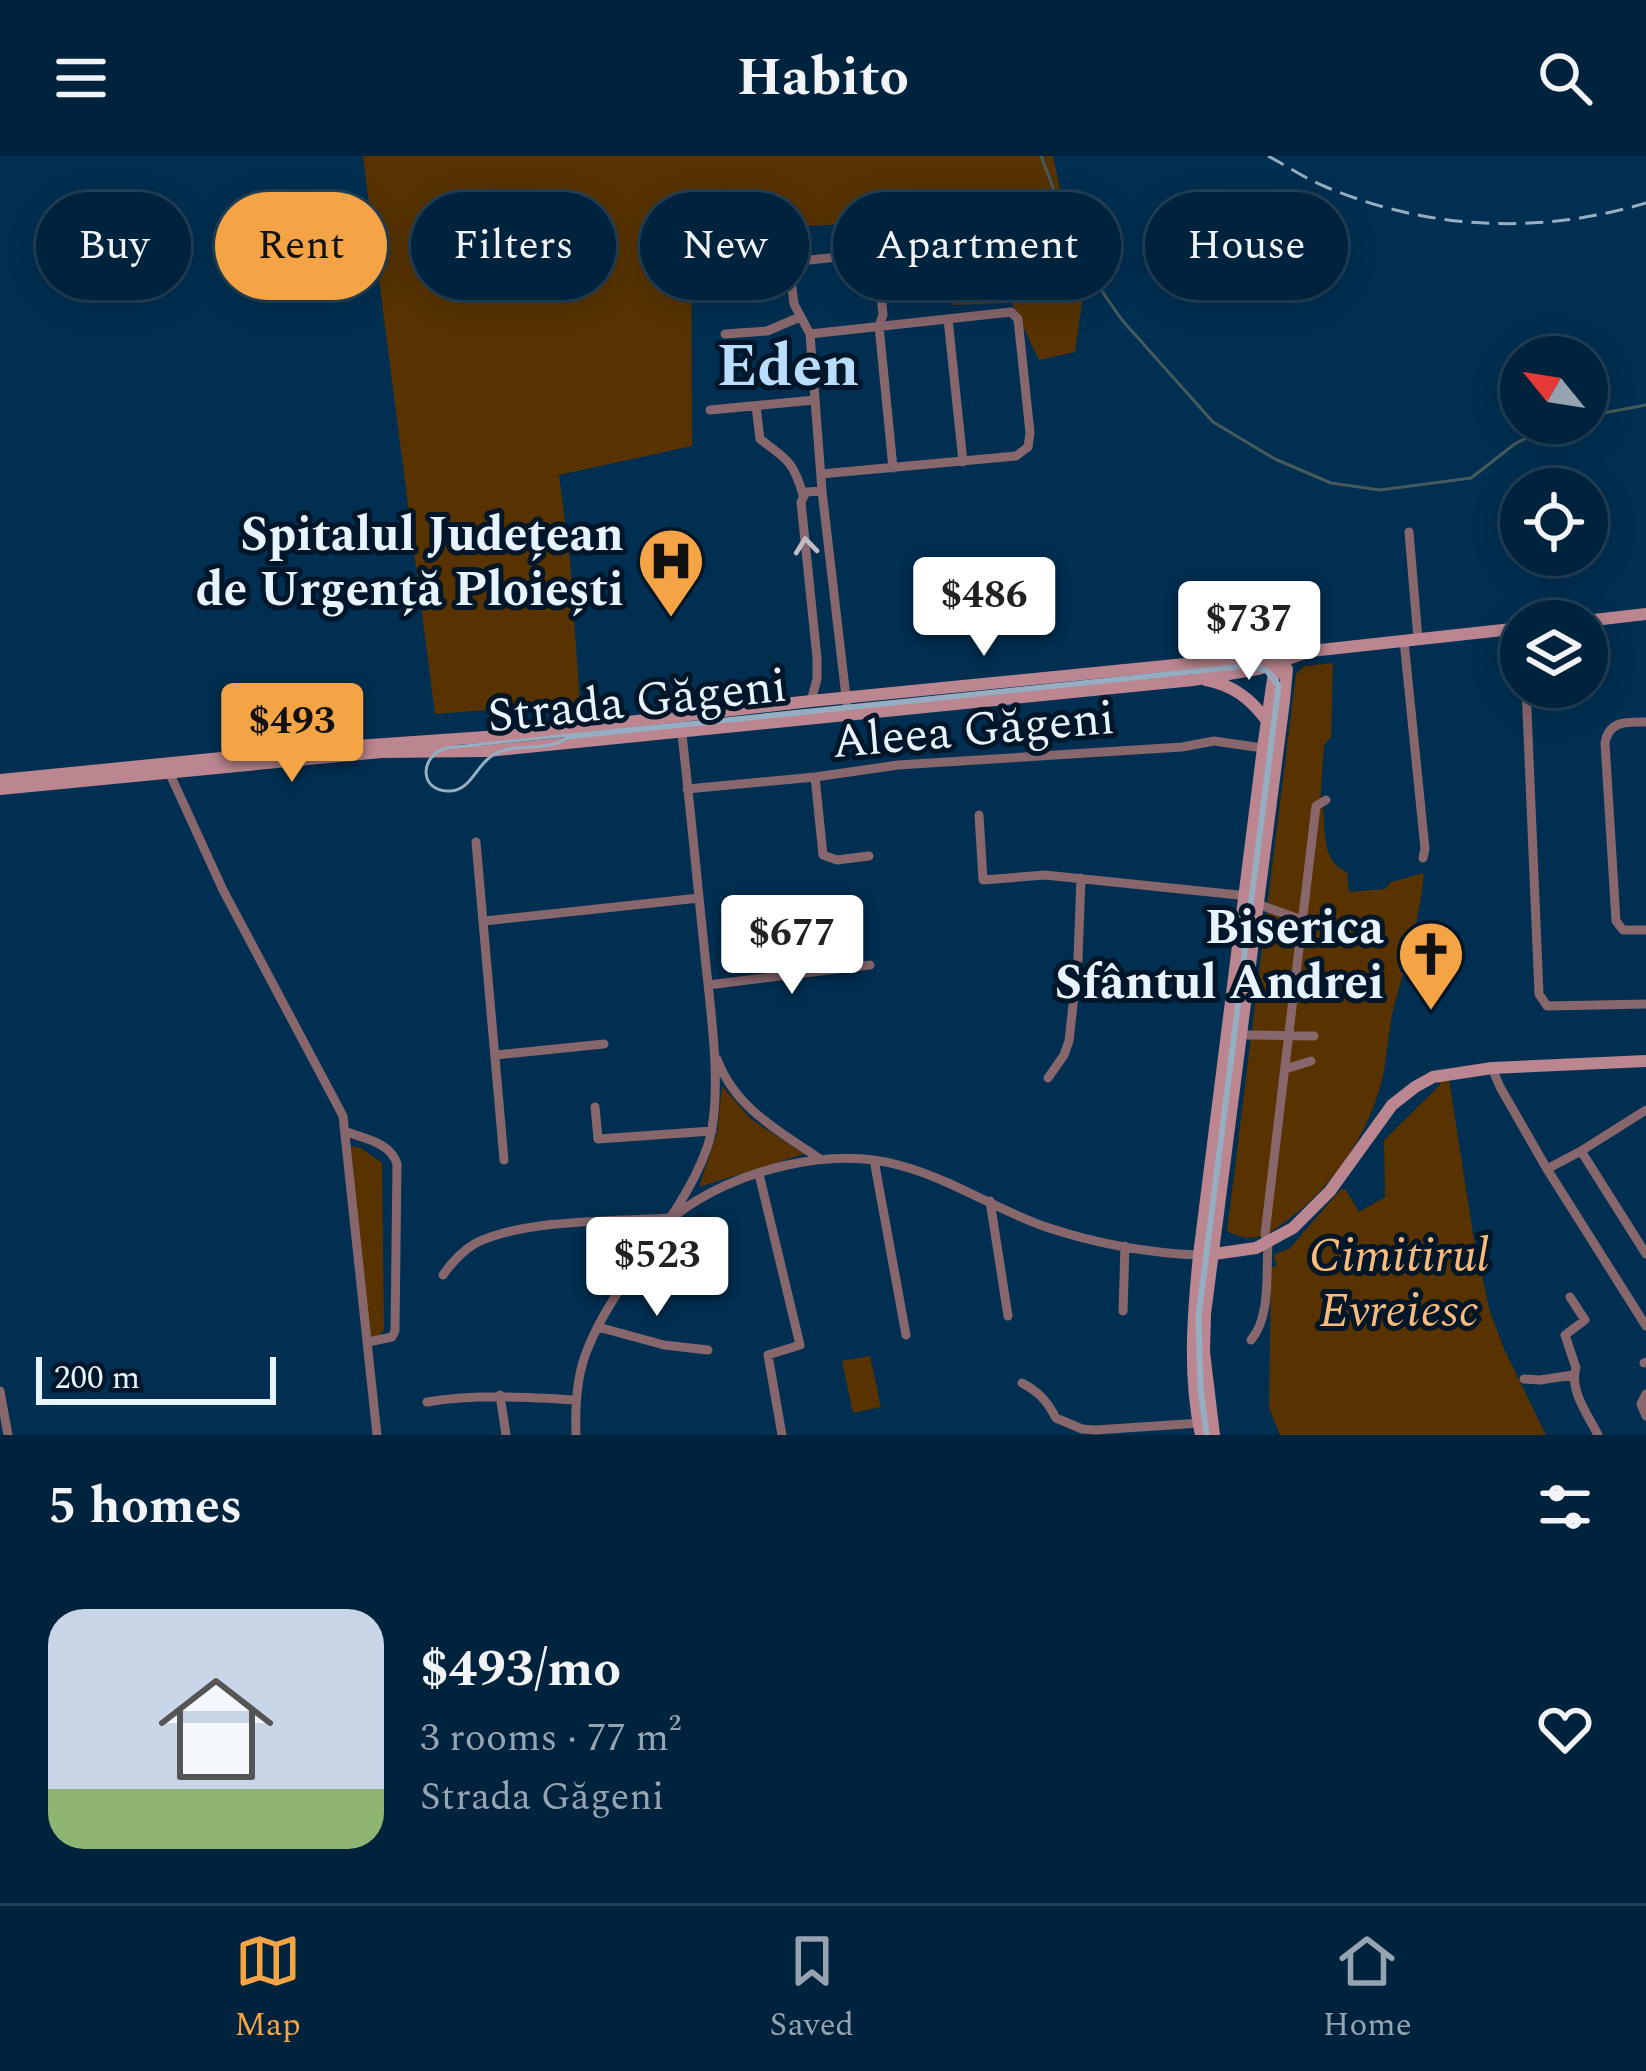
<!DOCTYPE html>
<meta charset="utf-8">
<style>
:root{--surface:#00233d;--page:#0e2f48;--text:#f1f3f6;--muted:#95a4b0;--line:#224057;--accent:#f4a345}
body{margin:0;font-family:Spectral,serif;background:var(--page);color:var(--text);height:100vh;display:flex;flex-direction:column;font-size:45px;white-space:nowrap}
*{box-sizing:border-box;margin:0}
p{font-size:39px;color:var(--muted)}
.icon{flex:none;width:66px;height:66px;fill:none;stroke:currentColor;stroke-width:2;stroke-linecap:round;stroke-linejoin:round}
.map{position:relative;height:1279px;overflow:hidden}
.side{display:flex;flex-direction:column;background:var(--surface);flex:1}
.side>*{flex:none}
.top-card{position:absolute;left:36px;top:36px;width:1575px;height:108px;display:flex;gap:24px}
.needle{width:78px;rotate:300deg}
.buttons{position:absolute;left:1500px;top:180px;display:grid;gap:24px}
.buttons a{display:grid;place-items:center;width:108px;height:108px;border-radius:50%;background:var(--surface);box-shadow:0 6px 30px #0003,0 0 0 3px var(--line);font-size:60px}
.scale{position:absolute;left:36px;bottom:30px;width:240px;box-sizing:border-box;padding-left:12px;border:6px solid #e7f3fe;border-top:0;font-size:33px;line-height:42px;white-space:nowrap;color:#e7f3fe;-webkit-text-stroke:9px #011629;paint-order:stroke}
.price{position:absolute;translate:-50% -102px;padding:0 27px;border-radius:12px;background:#fff;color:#222;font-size:39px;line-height:78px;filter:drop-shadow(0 3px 6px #0008)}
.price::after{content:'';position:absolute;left:50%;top:72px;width:36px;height:27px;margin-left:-18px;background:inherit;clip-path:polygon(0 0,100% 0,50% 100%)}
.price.on{background:var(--accent);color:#111}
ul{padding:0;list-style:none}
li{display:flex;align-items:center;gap:36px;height:300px;padding:0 48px}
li+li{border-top:3px solid var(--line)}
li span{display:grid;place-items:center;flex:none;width:336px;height:240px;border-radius:36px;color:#555}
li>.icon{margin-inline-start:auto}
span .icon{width:144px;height:144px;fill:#fffc;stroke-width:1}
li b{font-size:51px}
h2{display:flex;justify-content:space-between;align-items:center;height:144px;padding:0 48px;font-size:51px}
.tag{padding:0 42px;border-radius:54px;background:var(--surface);box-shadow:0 6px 30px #0003,0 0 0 3px var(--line);font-size:42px;line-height:108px}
.tag.on{background:var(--accent);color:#111}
header{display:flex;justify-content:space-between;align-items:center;height:156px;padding:0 48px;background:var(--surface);font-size:54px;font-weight:700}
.dock{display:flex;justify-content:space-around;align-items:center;height:168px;border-top:3px solid var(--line);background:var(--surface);font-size:33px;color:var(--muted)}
.dock a{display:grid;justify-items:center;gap:6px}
.dock .on{color:var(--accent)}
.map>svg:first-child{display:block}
.green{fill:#583300}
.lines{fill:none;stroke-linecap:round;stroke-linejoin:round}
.stream{stroke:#475a5c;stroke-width:3}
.street{stroke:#87666c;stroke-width:9}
.secondary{stroke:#bb8690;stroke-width:12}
.tram{stroke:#96aec1;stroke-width:3}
.rail{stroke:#96aec1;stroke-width:3;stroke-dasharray:18 9;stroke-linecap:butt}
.oneway{stroke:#c1bbc4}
.labels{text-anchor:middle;stroke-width:10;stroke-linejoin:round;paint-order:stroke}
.poi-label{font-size:48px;font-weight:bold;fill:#e7f3fe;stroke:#011629;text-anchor:end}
.street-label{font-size:48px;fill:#e7f3fe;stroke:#011629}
.park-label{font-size:48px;font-style:italic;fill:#f9ba7a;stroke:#011629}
.district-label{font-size:60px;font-weight:bold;fill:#b9ddfd;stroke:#011629}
</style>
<header><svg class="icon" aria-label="menu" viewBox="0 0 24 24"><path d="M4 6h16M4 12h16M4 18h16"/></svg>Habito<svg class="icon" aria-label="search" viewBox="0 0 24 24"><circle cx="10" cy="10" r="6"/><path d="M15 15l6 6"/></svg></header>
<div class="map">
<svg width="1646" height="1279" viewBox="0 0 1646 1279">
<rect width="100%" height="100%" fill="#002f51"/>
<path class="green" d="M 363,0 L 1053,0 L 1073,94 L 1085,125 L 1075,196 L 1039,204 L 1012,147 L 953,149 L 944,62 L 691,77 L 692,290 L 559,319 L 570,404 L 580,547 L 435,558 Z
M 1333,507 L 1331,581 L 1324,589 L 1320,649 L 1323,651 C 1325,674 1322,707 1347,716 L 1349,736 L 1385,733 L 1391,726 L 1424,717 C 1420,761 1408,801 1396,843 C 1389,866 1388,891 1384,915 C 1372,974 1333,1032 1285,1066 C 1265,1081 1251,1088 1227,1075 L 1296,518 L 1304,510 Z
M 1449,923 L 1473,1078 L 1490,1156 L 1505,1195 L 1546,1279 L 1280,1279 L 1269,1252 L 1271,1112 L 1277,1109 L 1273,1099 L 1290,1092 L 1341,1033 L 1346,1034 L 1359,1056 L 1385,1041 L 1384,984 L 1440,929 L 1439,926 Z
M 722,930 L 751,963 L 804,998 L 699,1031 L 717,977 Z
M 351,990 L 361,992 L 382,1007 L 384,1173 L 379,1180 L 367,1180 Z
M 870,1200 L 881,1251 L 853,1257 L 842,1205 Z"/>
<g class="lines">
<path class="stream" d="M 1041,0 L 1081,105 L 1122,164 L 1213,266 L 1275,303 L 1331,327 L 1380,334 L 1471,322 L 1516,287 L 1558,267
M 1587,260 L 1646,249"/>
<path class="street" d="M 877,97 L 883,159 L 879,170 L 893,312
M 789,108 L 794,148 L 810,178 L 822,335 L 848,558
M 733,112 L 924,92
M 948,163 L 963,306
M 725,178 L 767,175 L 800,161
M 810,178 L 1011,156 L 1018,163 L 1030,277 L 1028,291 L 1016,300 L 821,318
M 756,250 L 760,283 C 787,304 793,304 803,339
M 710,254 L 815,244
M 1409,376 L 1418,483
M 1404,485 L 1425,693 L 1423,702
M 1526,531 L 1539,838 L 1547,850 L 1646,848
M 811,545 L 817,523 L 817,502 L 801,346 L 806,336 L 822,335
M 1646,566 C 1627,566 1609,564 1605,587 L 1616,765 L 1623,774 L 1646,774
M 169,616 L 223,734 L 343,960 L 377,1279
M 815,621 L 823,699 L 837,704 L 869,700
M 687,633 L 815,621 L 898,609 L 1182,591 L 1214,585 L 1263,592
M 979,659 L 983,724 L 1045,719 L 1258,741
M 476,686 L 504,1004
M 1263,750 L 1328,773
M 484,765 L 699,742
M 708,829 L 870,809
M 1248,879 L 1314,880
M 496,899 L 604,888
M 717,903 C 735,952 779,975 820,1003
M 1492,912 L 1500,931 L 1547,1013 L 1646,1170
M 1285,913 L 1311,905
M 1048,922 L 1064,899 L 1069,885 L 1078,803 L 1081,722
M 595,951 L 598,983 L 712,975
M 347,976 C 366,983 391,987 397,1008 L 395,1175 L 392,1181 L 368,1186
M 1581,995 L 1646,1098
M 874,1004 L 906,1179
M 1547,1013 L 1581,995 L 1646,954
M 759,1018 L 800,1189 L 768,1199 L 782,1279
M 990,1045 L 1008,1160
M 676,1059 C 733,1014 832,989 902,1010 C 953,1024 997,1054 1046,1071 C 1094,1087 1148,1097 1199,1099
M 443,1119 C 452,1106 462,1095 476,1087 C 523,1063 619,1065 672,1062
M 1570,1141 L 1585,1164 L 1565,1179 L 1576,1212 C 1569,1234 1588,1259 1598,1279
M 1123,1155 L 1125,1090
M 598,1171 L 664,1189 L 708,1194
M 1251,1184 C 1271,1161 1266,1116 1268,1087 L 1265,1078 L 1316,650 L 1326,644
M 1644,1207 L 1646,1206
M 1524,1223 L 1540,1224 L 1573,1219
M 1022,1227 C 1039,1236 1047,1245 1056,1262 L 1082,1273 L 1095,1274 L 1201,1267
M 0,1235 L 8,1279
M 1646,1238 L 1641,1248 L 1646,1260
M 500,1239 L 506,1279
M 427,1246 C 477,1238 526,1241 576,1244
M 576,1279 C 575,1252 576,1223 586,1197 C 614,1122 680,1068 707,992 C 725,939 709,846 704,790 C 696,714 689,638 680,561"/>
<path class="secondary" d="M 1585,465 L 1646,458
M 1206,524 C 1233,529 1251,543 1267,565
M 0,624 L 313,593 L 515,579 L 811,545 L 1266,500 L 1279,505
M 0,633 L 381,596 L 488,595 L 1193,524 L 1258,513 L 1311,495 L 1521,472
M 1207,1099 L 1256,1092 L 1293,1072 L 1330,1035 L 1392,949 L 1415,931 L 1433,921 L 1492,912 L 1646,905
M 1201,1279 C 1188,1220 1193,1159 1199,1099 L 1263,592 L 1273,523 L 1280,505
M 1214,1279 L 1204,1196 L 1205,1158 L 1284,545 L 1287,513 L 1280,505"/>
<path class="tram" d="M 1205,1279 L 1199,1232 L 1197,1160 L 1277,530 L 1266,516 L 1248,511 L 567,582 C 545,597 515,586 493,599 C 476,609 471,635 449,635 C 420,636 418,601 446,592 L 1244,509 C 1262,508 1273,514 1280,530 L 1200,1160 L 1202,1232 L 1208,1279"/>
<path class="rail" d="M 1268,0 C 1287,10 1306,23 1326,31 C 1429,74 1539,79 1646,47"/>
</g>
<defs><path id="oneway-chevron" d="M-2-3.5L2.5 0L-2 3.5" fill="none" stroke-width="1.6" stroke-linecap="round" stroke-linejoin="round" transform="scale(3)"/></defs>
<use class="oneway" href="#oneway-chevron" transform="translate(806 390) rotate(-96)"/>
<defs>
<g id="hospital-pin" transform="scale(3.45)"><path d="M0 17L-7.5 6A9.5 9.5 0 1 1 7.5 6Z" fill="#f4a345" stroke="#011629"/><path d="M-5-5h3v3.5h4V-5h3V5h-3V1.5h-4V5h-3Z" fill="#111"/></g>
<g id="church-pin" transform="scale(3.45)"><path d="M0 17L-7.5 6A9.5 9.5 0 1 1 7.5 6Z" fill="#f4a345" stroke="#011629"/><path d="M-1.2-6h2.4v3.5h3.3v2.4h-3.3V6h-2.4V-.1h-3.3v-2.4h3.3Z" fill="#111"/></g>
</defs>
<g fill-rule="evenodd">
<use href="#hospital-pin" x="671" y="405"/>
<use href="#church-pin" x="1431" y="798"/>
</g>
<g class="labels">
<g class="poi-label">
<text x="624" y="394">Spitalul Județean<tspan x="624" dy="55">de Urgență Ploiești</tspan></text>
<text x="1384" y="787">Biserica<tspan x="1384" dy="55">Sfântul Andrei</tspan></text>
</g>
<g class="street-label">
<text transform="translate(637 543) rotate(-6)" y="17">Strada Găgeni</text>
<text transform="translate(973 572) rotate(-5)" y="17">Aleea Găgeni</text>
</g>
<g class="park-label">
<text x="1399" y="1115">Cimitirul<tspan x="1399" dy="55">Evreiesc</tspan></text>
</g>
<g class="district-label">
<text x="788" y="229">Eden</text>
</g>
</g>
</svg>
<div class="buttons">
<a><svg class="needle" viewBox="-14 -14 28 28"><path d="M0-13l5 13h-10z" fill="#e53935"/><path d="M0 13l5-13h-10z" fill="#95a4b0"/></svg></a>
<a><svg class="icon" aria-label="locate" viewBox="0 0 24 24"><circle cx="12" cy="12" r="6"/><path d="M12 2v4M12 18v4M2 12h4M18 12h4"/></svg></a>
<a><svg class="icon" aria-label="layers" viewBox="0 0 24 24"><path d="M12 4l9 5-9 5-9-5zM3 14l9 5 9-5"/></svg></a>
</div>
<div class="scale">200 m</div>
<b class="price" style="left:984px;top:503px">$486</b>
<b class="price" style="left:1249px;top:527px">$737</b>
<b class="price on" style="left:292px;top:629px">$493</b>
<b class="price" style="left:792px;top:841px">$677</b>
<b class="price" style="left:657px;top:1163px">$523</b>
<div class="top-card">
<a class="tag">Buy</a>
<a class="tag on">Rent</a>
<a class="tag">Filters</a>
<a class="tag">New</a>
<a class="tag">Apartment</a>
<a class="tag">House</a>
</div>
</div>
<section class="side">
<h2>5 homes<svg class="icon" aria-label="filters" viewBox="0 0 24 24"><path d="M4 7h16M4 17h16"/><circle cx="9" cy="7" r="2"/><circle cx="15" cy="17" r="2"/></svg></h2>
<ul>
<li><span style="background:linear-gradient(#c9d6e8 75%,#8fb573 0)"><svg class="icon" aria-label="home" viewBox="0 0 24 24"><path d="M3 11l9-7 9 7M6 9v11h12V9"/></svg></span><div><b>$493/mo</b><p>3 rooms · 77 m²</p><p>Strada Găgeni</p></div><svg class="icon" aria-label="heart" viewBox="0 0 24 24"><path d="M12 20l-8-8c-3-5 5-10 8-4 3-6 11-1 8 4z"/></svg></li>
</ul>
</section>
<nav class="dock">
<a class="on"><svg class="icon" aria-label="map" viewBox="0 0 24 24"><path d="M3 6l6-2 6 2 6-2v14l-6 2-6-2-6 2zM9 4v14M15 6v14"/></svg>Map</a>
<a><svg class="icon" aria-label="saved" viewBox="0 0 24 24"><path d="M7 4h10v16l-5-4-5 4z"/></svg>Saved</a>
<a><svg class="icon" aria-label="home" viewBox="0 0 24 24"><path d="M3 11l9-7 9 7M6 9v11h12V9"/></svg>Home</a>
</nav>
